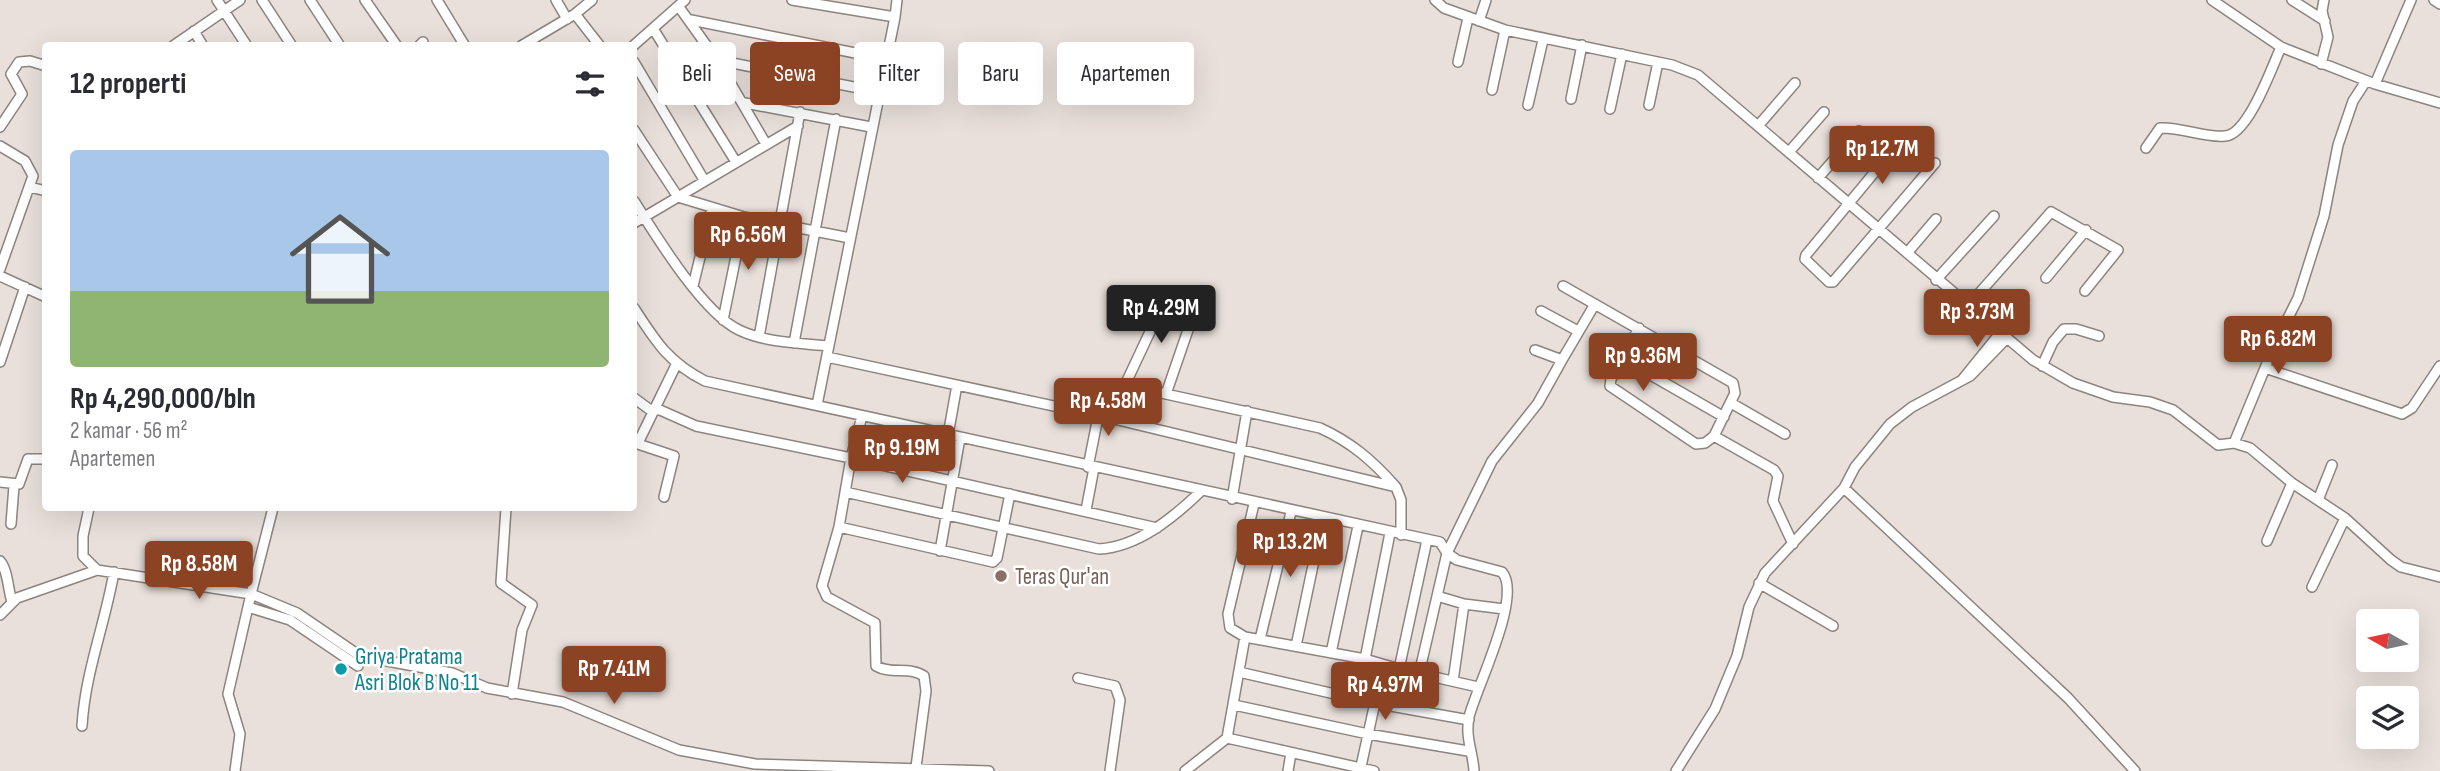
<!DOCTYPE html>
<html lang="id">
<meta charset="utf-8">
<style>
:root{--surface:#fff;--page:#f7f7f7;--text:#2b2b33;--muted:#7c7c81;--line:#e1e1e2;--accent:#8b4323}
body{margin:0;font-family:"Sofia Sans Condensed",sans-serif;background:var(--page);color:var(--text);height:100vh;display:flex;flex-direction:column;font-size:26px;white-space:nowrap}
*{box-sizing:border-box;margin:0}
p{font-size:23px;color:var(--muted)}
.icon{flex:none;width:38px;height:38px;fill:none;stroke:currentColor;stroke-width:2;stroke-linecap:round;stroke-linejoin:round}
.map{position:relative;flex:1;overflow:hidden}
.details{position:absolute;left:42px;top:42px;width:595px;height:469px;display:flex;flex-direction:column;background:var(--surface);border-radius:7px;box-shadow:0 7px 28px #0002}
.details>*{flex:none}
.top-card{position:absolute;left:658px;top:42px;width:665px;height:63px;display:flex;gap:14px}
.needle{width:46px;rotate:279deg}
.fabs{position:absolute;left:2356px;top:609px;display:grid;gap:14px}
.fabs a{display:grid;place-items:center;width:63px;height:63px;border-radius:7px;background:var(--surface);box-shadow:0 7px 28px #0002;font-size:35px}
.price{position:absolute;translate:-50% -60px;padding:0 16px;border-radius:7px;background:var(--accent);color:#fff;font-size:23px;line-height:46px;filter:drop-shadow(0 2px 4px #0008)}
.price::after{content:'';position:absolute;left:50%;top:42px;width:21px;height:16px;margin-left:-10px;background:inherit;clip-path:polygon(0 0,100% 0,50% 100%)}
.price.selected{background:#222;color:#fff}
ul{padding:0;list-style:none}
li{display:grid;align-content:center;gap:14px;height:371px;padding:0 28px}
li+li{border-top:2px solid var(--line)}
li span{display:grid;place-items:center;height:217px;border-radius:7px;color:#555}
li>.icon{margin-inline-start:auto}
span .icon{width:126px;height:126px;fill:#fffc;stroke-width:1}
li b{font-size:30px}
h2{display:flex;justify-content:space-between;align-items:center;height:84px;padding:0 28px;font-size:30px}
.pill{padding:0 24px;border-radius:7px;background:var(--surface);box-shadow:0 7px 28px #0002;font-size:24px;line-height:63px}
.pill.selected{background:var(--accent);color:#fff}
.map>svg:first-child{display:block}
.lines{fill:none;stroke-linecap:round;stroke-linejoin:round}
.minor-casing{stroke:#8c847f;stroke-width:12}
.minor{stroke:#fff;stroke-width:9}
.education-dot{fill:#8d6e63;stroke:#fff;stroke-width:2.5}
.culture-dot{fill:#0f9aa8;stroke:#fff;stroke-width:2.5}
.labels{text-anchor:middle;stroke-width:5;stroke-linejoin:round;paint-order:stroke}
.education-label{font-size:23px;fill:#785e54;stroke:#fff;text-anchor:start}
.culture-label{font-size:23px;fill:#0d838f;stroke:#fff;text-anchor:start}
</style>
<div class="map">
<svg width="2440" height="771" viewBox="0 0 2440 771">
<rect width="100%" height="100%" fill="#e9e0db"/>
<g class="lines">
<g class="minor-casing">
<path id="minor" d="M 217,0 L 247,46
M 262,0 L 292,46
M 310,0 L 340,46
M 365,0 L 397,46
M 437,0 L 465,46
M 556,0 L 567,19
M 792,0 L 895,17 L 817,405
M 1435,0 L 1444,8 L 1505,30 L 1672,65 L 1698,75 L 2033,360 L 2073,383 L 2113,397 L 2150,402 L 2173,410 L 2218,445 L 2234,443 L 2250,448 L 2292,483 L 2345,518 L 2391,560 L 2401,567 L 2440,577
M 2212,0 L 2281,47 L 2375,84 L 2440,103
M 2292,0 L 2325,21
M 2434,0 L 2440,4
M 679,7 L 717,60 L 766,144
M 575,14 L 600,46
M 895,17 L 897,0
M 691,20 L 885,59
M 1479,21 L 1486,0
M 654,30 L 736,162
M 194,31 L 203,46
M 173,46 L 240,0
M 419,46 L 423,42
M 521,46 L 575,14 L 592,0
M 633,46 L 685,0
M 717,60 L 879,92
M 634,62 L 704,180
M 1458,62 L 1468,18
M 2321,64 L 2328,37 L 2322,11 L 2324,0
M 2375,84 L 2411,0
M 1492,90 L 1505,30
M 1571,99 L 1582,45
M 745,103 L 871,127
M 1528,105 L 1543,40
M 1649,105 L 1658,62
M 1610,109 L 1622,54
M 1758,126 L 1795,83
M 0,127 L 22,94 L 11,74 L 19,62 L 30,61 L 46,66
M 634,130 L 678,197 L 744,217 L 850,238
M 0,146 L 25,161 L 33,176 L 0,269
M 2146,148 L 2160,128 C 2182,127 2204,138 2225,136 C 2248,135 2272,67 2281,47
M 1893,150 L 1806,255 L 1805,259 L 1829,282 L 1833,282 L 1935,163
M 1789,152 L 1824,112
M 1818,178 L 1859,131
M 30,187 L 46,191
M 634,201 C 656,236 703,313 739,330 C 766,343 800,343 829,346
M 634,223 L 798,126
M 1907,253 L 1936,219
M 0,276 L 46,297
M 2046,278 L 2086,230
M 1936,280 L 1994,216
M 693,286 L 712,208
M 1563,286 L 1733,383 L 1735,393 L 1714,436 L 1774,470 L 1778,476 L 1773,501 L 1793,544
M 1967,307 L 2051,212 L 2118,250 L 2085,291
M 634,308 C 656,342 668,362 705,381 L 1440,542 L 1447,553 L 1457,560 L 1502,572 C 1523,596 1476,688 1469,717 C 1465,738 1473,752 1474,771
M 1541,311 L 1578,331
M 723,320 L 744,217
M 1639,328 L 1611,379 L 1610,386 L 1696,444 L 1705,443 L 1714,436
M 759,337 L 800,112
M 794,343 L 836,119
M 1535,350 L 1562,360 L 1595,304
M 827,357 L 1114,419 L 1396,487 L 1401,500 L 1401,535
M 1623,359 L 1724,417
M 0,362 L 25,287
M 2042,366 L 2053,342 L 2064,329 L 2076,329 L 2099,336
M 2265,368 L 2402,414 L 2412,408 L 2440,366
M 1962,380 L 2000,333
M 1125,385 L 1320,428 C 1351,442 1373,461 1395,486
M 634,398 L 649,409 L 660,410 L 696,426 L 851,458 L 1157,528
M 1731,403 L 1785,434
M 862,416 L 851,458 L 839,527 L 822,586 L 827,597 L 875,623 L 876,666 C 891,675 909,666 924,676 L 926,691 L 916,767
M 1114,419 L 1125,385 L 1155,321 L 1160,316 L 1184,316 L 1188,330 L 1166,394
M 948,435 L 957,385
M 635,443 L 674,456 L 664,497
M 638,443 L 676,365
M 2234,443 L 2275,344 L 2298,298 L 2324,216 L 2338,145 L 2353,101 L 2366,81
M 1088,467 L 1098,417
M 0,482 L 19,484 L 28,459 L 46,459
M 1844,488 L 2068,698 L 2135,771
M 845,492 L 1099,549 C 1138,547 1174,517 1200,492
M 1232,499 L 1247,411
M 2318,500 L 2332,465
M 1254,504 L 1228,614 L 1230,628 L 1245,637 L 1365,659 L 1399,669 L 1427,540
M 89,508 L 83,536 L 83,556 L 97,570 L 251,594 L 228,694 L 240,734 L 235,771
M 273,508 L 251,594 L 297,613 L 360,656 L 452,673 L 487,688 L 563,702 L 679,750 L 755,764 L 989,771
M 506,508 L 501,583 L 532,605 L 522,630 L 512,694
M 1086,510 L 1094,468
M 11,524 L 14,486
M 839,527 L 993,562 L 997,558 L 1010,494
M 2267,541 L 2292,483
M 940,551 L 960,438
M 0,561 C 8,570 8,590 12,602
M 1759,583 L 1833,626
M 2312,587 L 2345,518
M 1437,596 L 1464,604 L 1504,609
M 248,607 L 290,620 L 358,666
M 0,615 L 17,598 L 97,570
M 1260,639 L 1291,512
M 1296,646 L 1323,518
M 1331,653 L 1358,526
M 1365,659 L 1390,533
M 1399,669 L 1478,687
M 1239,672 L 1374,703 L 1469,720
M 1419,674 L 1447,553 L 1492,461 L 1538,403 L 1562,360
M 1078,678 L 1115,686 L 1120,700 L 1110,771
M 1453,681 L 1464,604
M 1234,705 L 1368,734 L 1468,751
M 82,726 C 85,673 105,624 114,572
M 1227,738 L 1374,771
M 1185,771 L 1227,738 L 1245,637
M 1288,771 L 1291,753
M 1360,771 L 1383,666
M 1676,771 L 1715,709 L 1737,656 L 1749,607 L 1765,573 L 1844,488 L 1855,467 L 1890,424 L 1912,407 L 1970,376 L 2006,339"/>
</g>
<use href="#minor" class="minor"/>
</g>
<circle class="education-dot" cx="1001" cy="576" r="7"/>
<circle class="culture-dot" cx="341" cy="669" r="7"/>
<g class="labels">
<g class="education-label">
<text x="1015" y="584">Teras Qur'an</text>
</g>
<g class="culture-label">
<text x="355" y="664">Griya Pratama<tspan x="355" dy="26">Asri Blok B No 11</tspan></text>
</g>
</g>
</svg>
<div class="fabs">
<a><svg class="needle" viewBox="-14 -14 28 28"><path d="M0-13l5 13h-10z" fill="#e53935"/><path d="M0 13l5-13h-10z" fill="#7c7c81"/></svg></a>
<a><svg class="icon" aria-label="layers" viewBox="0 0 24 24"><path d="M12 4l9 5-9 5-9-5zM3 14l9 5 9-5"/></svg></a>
</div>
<b class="price" style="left:1882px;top:186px">Rp 12.7M</b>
<b class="price" style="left:748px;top:272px">Rp 6.56M</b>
<b class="price selected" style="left:1161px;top:345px">Rp 4.29M</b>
<b class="price" style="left:1977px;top:349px">Rp 3.73M</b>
<b class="price" style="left:2278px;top:376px">Rp 6.82M</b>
<b class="price" style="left:1643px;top:393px">Rp 9.36M</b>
<b class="price" style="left:1108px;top:438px">Rp 4.58M</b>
<b class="price" style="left:902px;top:485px">Rp 9.19M</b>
<b class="price" style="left:1290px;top:579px">Rp 13.2M</b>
<b class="price" style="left:199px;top:601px">Rp 8.58M</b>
<b class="price" style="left:614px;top:706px">Rp 7.41M</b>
<b class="price" style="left:1385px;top:722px">Rp 4.97M</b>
<div class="top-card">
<a class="pill">Beli</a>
<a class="pill selected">Sewa</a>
<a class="pill">Filter</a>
<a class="pill">Baru</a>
<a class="pill">Apartemen</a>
</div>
<section class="details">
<h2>12 properti<svg class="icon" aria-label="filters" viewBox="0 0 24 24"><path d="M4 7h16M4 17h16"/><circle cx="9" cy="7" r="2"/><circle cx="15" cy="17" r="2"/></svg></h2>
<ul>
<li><span style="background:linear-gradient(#a9c7e8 65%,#8fb573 0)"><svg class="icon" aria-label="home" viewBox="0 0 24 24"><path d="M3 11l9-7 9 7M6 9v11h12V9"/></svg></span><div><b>Rp 4,290,000/bln</b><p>2 kamar · 56 m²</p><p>Apartemen</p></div></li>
</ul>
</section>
</div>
